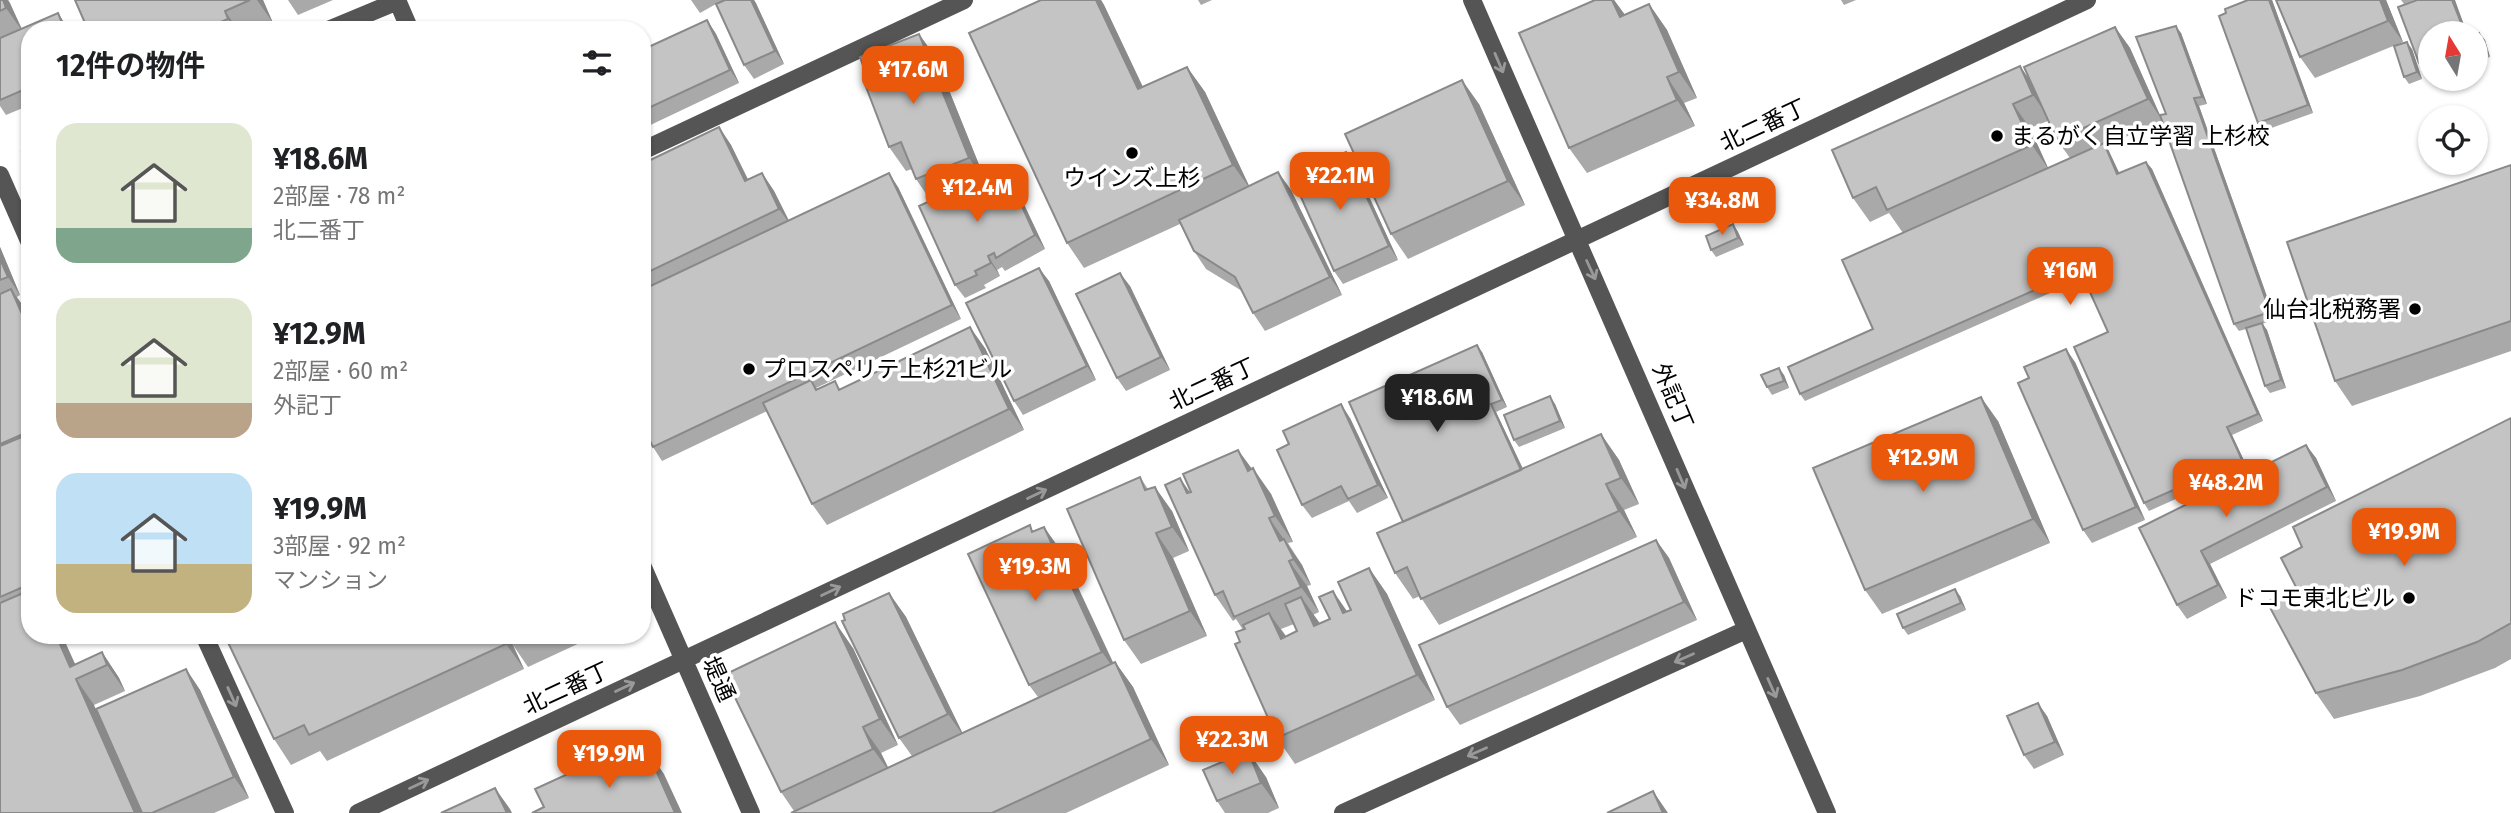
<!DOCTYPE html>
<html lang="ja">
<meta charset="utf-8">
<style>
:root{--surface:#fff;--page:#f2f2f2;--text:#202124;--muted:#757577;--accent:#ea580c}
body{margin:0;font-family:"Fira Sans","Noto Sans JP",sans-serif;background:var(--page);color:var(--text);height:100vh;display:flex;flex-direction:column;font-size:26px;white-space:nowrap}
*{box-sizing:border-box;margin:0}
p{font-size:23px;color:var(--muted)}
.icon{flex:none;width:38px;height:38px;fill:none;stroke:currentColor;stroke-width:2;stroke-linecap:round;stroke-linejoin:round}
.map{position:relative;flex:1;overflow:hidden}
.details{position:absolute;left:21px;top:21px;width:630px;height:623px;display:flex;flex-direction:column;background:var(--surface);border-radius:28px;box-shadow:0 2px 5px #0004}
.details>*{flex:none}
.needle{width:46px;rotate:349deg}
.tools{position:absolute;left:2418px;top:21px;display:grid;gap:14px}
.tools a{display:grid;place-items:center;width:70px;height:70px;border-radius:50%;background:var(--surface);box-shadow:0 2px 5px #0004;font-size:35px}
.price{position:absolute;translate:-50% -60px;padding:0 16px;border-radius:14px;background:var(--accent);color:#fff;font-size:23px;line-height:46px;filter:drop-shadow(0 2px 4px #0008)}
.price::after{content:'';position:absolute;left:50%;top:42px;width:21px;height:16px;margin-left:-10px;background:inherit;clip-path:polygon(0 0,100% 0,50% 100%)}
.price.selected{background:#222;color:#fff}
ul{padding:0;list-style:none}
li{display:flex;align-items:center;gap:21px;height:175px;padding:0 35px}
li span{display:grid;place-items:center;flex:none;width:196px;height:140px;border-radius:21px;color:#555}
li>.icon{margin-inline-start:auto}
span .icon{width:84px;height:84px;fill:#fffc;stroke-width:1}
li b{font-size:30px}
h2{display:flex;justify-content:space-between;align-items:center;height:84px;padding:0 35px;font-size:30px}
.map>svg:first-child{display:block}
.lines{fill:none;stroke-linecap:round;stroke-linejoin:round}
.minor{stroke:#555;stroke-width:18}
.wall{fill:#a9a9a9;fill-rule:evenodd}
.shaded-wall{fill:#898989}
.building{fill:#c4c4c4;stroke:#898989;stroke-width:2}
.oneway{stroke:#999}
.poi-dot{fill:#000;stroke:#fff;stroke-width:2.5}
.labels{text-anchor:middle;stroke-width:7;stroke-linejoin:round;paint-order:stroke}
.street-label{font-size:23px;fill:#000;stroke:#fff}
.poi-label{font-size:23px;fill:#000;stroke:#fff;text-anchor:start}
</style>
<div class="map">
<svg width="2511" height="813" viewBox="0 0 2511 813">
<rect width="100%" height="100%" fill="#fff"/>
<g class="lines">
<path class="minor" d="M 397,0 L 410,30
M 1472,0 L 1827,813
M 328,30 L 398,1
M 642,151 L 964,0
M 0,175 L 30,243
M 642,565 L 751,813
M 204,635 L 285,813
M 358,813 L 2087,0
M 1343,813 L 1746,630"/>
</g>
<path class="wall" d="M 0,0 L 8,0 L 22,29 L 67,27 L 30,30 L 30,105 L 6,115 L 0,106 Z
M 75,0 L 263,0 L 273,23 L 259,30 L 88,30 Z
M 288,0 L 333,0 L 298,15 Z
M 691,0 L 754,0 L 784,64 L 754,79 L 744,65 L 716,4 L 700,13 Z
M 1041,0 L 1101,0 L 1104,5 L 1143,87 L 1187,67 L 1205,92 L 1249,186 L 1278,172 L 1291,190 L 1342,295 L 1265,331 L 1253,313 L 1242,291 L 1206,269 L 1194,251 L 1180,224 L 1084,268 L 1067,243 Z
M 1198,0 L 1212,0 L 1201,5 Z
M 1614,0 L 1625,15 L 1649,4 L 1667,30 L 1697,98 L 1684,103 L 1695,126 L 1587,173 L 1569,148 Z
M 1841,0 L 1856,0 L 1844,5 Z
M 2272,0 L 2313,113 L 2263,131 L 2258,123 Z
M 2276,0 L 2386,0 L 2403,42 L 2315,78 L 2300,57 Z
M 2401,0 L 2414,0 L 2404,4 Z
M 707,20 L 716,34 L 739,83 L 642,129 L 642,50 Z
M 2115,27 L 2130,48 L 2160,115 L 2166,114 L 2181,33 L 2207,104 L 2199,106 L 2275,319 L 2262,324 L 2267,330 L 2286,388 L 2270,393 L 2265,386 L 2246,329 L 2239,331 L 2234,324 L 2162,121 L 2105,146 L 2119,173 L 2146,162 L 2152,169 L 2263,421 L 2232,435 L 2247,467 L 2149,511 L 2144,503 L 2108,332 L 2084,278 L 1805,401 L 1800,394 L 1873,329 L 1903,233 L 1889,213 L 1870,222 L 1853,198 L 2030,80 ZM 2048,121 L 2057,140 L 2070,158 L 2048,168 L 2030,128 Z
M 2431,33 L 2431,68 L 2424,70 L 2419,63 Z
M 2479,33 L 2485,40 L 2490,57 L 2478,61 L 2476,59 L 2476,34 Z
M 919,34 L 936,58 L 984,177 L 1004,167 L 1013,181 L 1045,249 L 1005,271 L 1002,267 L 997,270 L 1000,276 L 984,285 L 986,288 L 965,298 L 955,285 L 931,201 L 916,179 L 912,169 L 906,171 L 889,147 L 867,77 Z
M 2412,49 L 2422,79 L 2409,84 L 2404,77 Z
M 1479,104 L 1525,205 L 1408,259 L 1391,234 Z
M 719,127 L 731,145 L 748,179 L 762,173 L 774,191 L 789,221 L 898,187 L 961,319 L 816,388 L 818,390 L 841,389 L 985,348 L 1024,430 L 827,525 L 812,504 L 767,411 L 662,461 L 653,447 L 642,425 L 642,164 Z
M 1346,152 L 1355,166 L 1398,260 L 1343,284 L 1334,271 Z
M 2511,165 L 2511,351 L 2352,406 L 2335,381 Z
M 1733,224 L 1738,232 L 1744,245 L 1716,257 L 1711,250 Z
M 0,247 L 20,295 L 17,297 L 30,317 L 30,635 L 75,664 L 102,652 L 119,678 L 125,691 L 94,705 L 0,813 Z
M 1049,281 L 1096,380 L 1023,415 L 1014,401 Z
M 1130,286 L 1170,370 L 1126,391 L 1117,378 Z
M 1482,352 L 1507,407 L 1496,412 L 1523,469 L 1601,434 L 1619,460 L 1639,504 L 1624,510 L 1637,537 L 1439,625 L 1420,596 L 1413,599 L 1395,573 L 1403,522 Z
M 2075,362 L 2145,520 L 2092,543 L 2083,530 L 2029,378 Z
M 1784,375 L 1789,388 L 1772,395 L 1767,387 Z
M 1555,404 L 1565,428 L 1519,447 L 1514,440 Z
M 1350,418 L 1388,498 L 1357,513 L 1349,501 L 1312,518 L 1302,505 Z
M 2511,418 L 2511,659 L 2495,668 L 2420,696 L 2334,719 L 2316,693 L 2302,547 Z
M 1998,421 L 2050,543 L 1882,614 L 1865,590 Z
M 2306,445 L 2316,458 L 2336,501 L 2210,564 L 2227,598 L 2187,619 L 2177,605 L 2139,528 Z
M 1238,450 L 1271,494 L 1293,542 L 1288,543 L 1302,565 L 1311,585 L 1307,586 L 1319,612 L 1313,615 L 1319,623 L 1351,610 L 1369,568 L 1387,594 L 1435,700 L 1295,764 L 1277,738 L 1240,642 L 1243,630 L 1236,619 L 1233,621 L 1215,595 L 1190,492 ZM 1294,624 L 1297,631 L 1286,636 L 1281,629 Z
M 1140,477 L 1148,489 L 1172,511 L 1189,551 L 1173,558 L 1207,636 L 1141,664 L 1124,640 Z
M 1044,527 L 1061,551 L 1113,662 L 1115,662 L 1133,687 L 1169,765 L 1066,813 L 791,813 L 794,811 L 781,792 L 853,648 L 898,745 L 881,753 L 888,767 L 912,756 L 899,738 L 845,620 L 889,593 L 906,617 L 962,733 L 1038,697 L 1029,685 L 1034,531 Z
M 1656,540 L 1669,558 L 1697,620 L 1460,725 L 1447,707 Z
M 1960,596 L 1966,610 L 1908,635 L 1903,628 Z
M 228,635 L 597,635 L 528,667 L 513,645 L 524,669 L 327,761 L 320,751 L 291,765 L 274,739 Z
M 186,669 L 200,690 L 249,798 L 214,813 L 142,813 Z
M 2047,716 L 2064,755 L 2034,769 L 2024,755 Z
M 1266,777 L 1279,808 L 1268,813 L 1225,813 L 1217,801 Z"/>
<path class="shaded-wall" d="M 3,0 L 8,0 L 10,3 L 23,32 L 6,8 Z
M 257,0 L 263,0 L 273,23 Z
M 751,0 L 754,0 L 756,3 L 784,64 L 775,51 Z
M 1096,0 L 1101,0 L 1104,5 L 1156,115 L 1138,89 Z
M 1612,0 L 1614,0 L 1628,19 L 1620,17 Z
M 2269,0 L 2272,0 L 2313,113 L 2308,105 Z
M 2380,0 L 2386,0 L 2403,42 L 2388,21 Z
M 2452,0 L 2455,0 L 2467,33 L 2465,33 Z
M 1649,4 L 1667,30 L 1697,98 L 1679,72 Z
M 225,11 L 238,30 L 236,30 L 228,19 Z
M 58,13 L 67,27 L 69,30 L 65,30 Z
M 707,20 L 716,34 L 739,83 L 730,70 Z
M 2176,26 L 2181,33 L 2207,104 L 2202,97 Z
M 2115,27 L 2130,48 L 2162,120 L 2148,99 Z
M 2479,33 L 2485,40 L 2490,57 L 2485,50 Z
M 919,34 L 936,58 L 986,182 L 969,158 Z
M 2407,42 L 2412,49 L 2422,79 L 2417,72 Z
M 2020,66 L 2037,90 L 2050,120 L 2033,95 Z
M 1187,67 L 1205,92 L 1251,190 L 1233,165 Z
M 1667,77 L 1684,103 L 1695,126 L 1677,100 Z
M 1462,80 L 1479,104 L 1525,205 L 1508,181 Z
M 2194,98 L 2199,106 L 2275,319 L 2270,312 Z
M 2013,104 L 2030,128 L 2049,170 L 2032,145 Z
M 719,127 L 731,145 L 757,199 L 745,181 Z
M 2104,143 L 2109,151 L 2123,181 L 2117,174 Z
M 1346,152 L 1355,166 L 1398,260 L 1389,246 Z
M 2146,162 L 2152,169 L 2263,421 L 2258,414 Z
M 1004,167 L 1013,181 L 1045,249 L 1035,235 Z
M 1278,172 L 1291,190 L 1342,295 L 1330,277 Z
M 762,173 L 774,191 L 792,227 L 779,209 Z
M 889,173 L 898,187 L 961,319 L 952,305 Z
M 1733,224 L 1738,232 L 1744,245 L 1738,238 Z
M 0,247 L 20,295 L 8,277 L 0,259 Z
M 988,256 L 997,270 L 1000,276 L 991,263 Z
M 1039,268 L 1049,281 L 1096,380 L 1087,366 Z
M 1120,273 L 1130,286 L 1170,370 L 1161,357 Z
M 11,289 L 28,313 L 30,317 L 30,332 Z
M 2262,323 L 2267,330 L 2286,388 L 2281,380 Z
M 970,327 L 985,348 L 1024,430 L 1009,409 Z
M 1477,345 L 1482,352 L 1507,407 L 1502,400 Z
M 2066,349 L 2075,362 L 2145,520 L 2136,507 Z
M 1779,368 L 1784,375 L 1789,388 L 1784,381 Z
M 1550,396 L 1555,404 L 1565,428 L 1560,421 Z
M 1981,397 L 1998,421 L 2050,543 L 2033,519 Z
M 1341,404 L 1350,418 L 1388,498 L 1378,485 Z
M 1491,404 L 1496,412 L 1531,486 L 1526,479 Z
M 2227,427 L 2232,435 L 2247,467 L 2242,460 Z
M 1601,434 L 1619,460 L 1639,504 L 1621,478 Z
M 2306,445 L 2316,458 L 2336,501 L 2327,487 Z
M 1238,450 L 1256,475 L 1248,471 Z
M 1253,468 L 1271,494 L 1293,542 L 1275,516 Z
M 1180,478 L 1198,504 L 1187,493 Z
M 1606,484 L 1624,510 L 1637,537 L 1619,511 Z
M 1155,487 L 1172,511 L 1189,551 L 1172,527 Z
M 1269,518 L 1302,565 L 1311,585 L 1280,541 Z
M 1044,527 L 1061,551 L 1119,676 L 1102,652 Z
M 1156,533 L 1173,558 L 1207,636 L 1190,611 Z
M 1656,540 L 1669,558 L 1697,620 L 1684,602 Z
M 2201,551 L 2210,564 L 2227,598 L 2218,585 Z
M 1289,561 L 1307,586 L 1319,612 L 1301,587 Z
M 1369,568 L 1387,594 L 1435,700 L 1417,675 Z
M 1955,589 L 1960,596 L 1966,610 L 1961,603 Z
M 1333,591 L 1351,617 L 1343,613 Z
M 889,593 L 906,617 L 965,738 L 948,714 Z
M 1301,597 L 1319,622 L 1332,651 L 1314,626 Z
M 1269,613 L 1287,638 L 1281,639 Z
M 835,622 L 853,648 L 898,745 L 880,719 Z
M 56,635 L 62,635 L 81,677 L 70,667 Z
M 502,635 L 508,635 L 524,669 L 506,644 Z
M 102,652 L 119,678 L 125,691 L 107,665 Z
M 1115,662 L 1133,687 L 1169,765 L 1151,739 Z
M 186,669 L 200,690 L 249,798 L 234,777 Z
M 76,679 L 94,705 L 142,813 L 135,813 Z
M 2038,703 L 2047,716 L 2064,755 L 2055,742 Z
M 863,727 L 881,753 L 891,774 L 873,749 Z
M 646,748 L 664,774 L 682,813 L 675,813 Z
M 1248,751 L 1266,777 L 1279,808 L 1261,783 Z
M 495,788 L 510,809 L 512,813 L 507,813 Z
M 1653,791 L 1668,813 L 1663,813 Z"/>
<path class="building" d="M 0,0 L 3,0 L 6,8 L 0,11 Z
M 75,0 L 250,0 L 225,11 L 228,19 L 202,30 L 88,30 Z
M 725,0 L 751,0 L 775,51 L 744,65 L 716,4 Z
M 1041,0 L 1096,0 L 1138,89 L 1187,67 L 1233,165 L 1067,243 L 969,33 Z
M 1595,0 L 1612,0 L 1620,17 L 1649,4 L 1679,72 L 1667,77 L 1677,100 L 1569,148 L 1519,33 Z
M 2248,0 L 2269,0 L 2308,105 L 2258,123 L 2219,16 L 2226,13 L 2225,9 Z
M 2276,0 L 2380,0 L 2388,21 L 2300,57 Z
M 2417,0 L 2452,0 L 2465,33 L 2431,33 L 2431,58 L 2419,63 L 2398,7 Z
M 58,13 L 65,30 L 30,30 L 30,87 L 0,100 L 0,38 Z
M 707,20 L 730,70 L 642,111 L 642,50 Z
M 2176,26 L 2202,97 L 2194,98 L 2270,312 L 2234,324 L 2160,115 L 2166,114 L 2136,37 Z
M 2115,27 L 2148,99 L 2057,140 L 2024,67 Z
M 2479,33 L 2485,50 L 2476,53 L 2476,34 Z
M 919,34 L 969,158 L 916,179 L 901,142 L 889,147 L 863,79 L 867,77 L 860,57 Z
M 2407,42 L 2417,72 L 2404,77 L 2394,46 Z
M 2020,66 L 2033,95 L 2013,104 L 2032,145 L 1887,210 L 1876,187 L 1853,198 L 1832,150 Z
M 1462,80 L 1508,181 L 1391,234 L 1345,134 Z
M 719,127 L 745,181 L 762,173 L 779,209 L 642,275 L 642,164 Z
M 2104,143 L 2117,174 L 2146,162 L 2258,414 L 2227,427 L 2242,460 L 2144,503 L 2074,347 L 2108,332 L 2080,270 L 1800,394 L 1788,367 L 1873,329 L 1842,260 Z
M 30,148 L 30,170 L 22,152 Z
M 1346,152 L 1389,246 L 1334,271 L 1292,177 Z
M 2511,165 L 2511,321 L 2335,381 L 2287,242 Z
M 1004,167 L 1035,235 L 996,258 L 994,253 L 988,256 L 991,263 L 975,271 L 977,275 L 955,285 L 919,206 Z
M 1278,172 L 1330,277 L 1253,313 L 1235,277 L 1194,251 L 1179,220 Z
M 889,173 L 952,305 L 653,447 L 642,425 L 642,290 Z
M 1733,224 L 1738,238 L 1711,250 L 1706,236 Z
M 0,259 L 8,277 L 0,280 Z
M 1039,268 L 1087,366 L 1014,401 L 966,303 Z
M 1120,273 L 1161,357 L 1117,378 L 1076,294 Z
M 11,289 L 30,332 L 30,431 L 0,444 L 0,294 Z
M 2262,323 L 2281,380 L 2265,386 L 2246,328 Z
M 970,327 L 1009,409 L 812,504 L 763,403 L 811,380 L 816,390 L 835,381 L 839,390 Z
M 1477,345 L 1502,400 L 1491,404 L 1521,470 L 1403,522 L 1349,402 Z
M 2066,349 L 2136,507 L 2083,530 L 2018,383 L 2029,378 L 2024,367 Z
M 1779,368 L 1784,381 L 1767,387 L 1761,375 Z
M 1550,396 L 1560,421 L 1514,440 L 1504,415 Z
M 1981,397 L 2033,519 L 1865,590 L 1813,468 Z
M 1341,404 L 1378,485 L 1348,499 L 1341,486 L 1302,505 L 1277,450 L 1289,444 L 1283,431 Z
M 2511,418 L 2511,623 L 2477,642 L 2402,670 L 2316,693 L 2267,602 L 2296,587 L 2281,558 L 2302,547 L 2293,527 Z
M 1601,434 L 1621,478 L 1606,484 L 1619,511 L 1421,599 L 1407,567 L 1395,573 L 1377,533 Z
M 24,436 L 30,449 L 30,584 L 0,597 L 0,446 Z
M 2306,445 L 2327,487 L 2201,551 L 2218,585 L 2177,605 L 2139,528 Z
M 1238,450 L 1248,471 L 1253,468 L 1275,516 L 1269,518 L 1280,541 L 1284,539 L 1294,559 L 1289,561 L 1301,587 L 1234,617 L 1223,591 L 1215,595 L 1165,485 L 1180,478 L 1187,493 L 1191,492 L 1183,474 Z
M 1140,477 L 1145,490 L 1155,487 L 1172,527 L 1156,533 L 1190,611 L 1124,640 L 1067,509 Z
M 1030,525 L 1032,532 L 1044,527 L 1102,652 L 1029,685 L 968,554 Z
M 1656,540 L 1684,602 L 1447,707 L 1419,645 Z
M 1369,568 L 1417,675 L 1277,738 L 1235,644 L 1240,642 L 1236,632 L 1245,629 L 1243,625 L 1269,613 L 1281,639 L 1297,631 L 1285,604 L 1301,597 L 1314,626 L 1330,619 L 1319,597 L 1333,591 L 1343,613 L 1351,610 L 1338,582 Z
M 1955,589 L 1961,603 L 1903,628 L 1897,614 Z
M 30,590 L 30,635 L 56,635 L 70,667 L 102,652 L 107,665 L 76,679 L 135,813 L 0,813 L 0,603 Z
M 889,593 L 948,714 L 899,738 L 842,621 L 845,620 L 843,614 Z
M 835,622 L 880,719 L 863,727 L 873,749 L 781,792 L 724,675 Z
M 228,635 L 502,635 L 506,644 L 309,735 L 304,725 L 274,739 L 225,636 Z
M 508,635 L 527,635 L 511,643 Z
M 1115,662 L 1151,739 L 992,813 L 791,813 Z
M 186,669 L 234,777 L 152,813 L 142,813 L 96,709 Z
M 2038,703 L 2055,742 L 2024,755 L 2007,716 Z
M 646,748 L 675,813 L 532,813 L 544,807 L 535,789 L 583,767 L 587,774 Z
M 1248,751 L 1261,783 L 1217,801 L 1203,770 Z
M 495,788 L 507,813 L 441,813 Z
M 1653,791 L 1663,813 L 1607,813 Z"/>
<defs><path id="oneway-shaft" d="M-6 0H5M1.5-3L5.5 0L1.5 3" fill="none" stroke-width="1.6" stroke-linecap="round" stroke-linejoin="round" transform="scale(1.75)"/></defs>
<g class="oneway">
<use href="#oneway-shaft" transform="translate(1499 63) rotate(67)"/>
<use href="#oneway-shaft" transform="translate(1591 270) rotate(65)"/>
<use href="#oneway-shaft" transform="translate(1681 479) rotate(67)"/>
<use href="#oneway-shaft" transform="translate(1037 494) rotate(-25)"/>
<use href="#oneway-shaft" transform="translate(831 591) rotate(-25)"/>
<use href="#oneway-shaft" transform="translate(1684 658) rotate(156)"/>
<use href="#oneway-shaft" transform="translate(625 687) rotate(-25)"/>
<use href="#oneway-shaft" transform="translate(1772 688) rotate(66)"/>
<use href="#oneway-shaft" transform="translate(232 697) rotate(66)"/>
<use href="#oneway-shaft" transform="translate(1477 752) rotate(156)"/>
<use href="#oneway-shaft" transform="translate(419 784) rotate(-25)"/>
</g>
<g class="poi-dot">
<circle cx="1997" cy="136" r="7"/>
<circle cx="1132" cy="153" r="7"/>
<circle cx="2415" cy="309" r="7"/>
<circle cx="749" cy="369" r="7"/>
<circle cx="2409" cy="598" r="7"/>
</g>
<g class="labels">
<g class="street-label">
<text transform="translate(1763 125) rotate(-25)" y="8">北二番丁</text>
<text transform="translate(1212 384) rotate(-25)" y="8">北二番丁</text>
<text transform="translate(1673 396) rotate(67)" y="8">外記丁</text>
<text transform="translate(719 679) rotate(66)" y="8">堤通</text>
<text transform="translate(566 688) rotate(-25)" y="8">北二番丁</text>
</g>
<g class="poi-label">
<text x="2011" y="144">まるがく自立学習 上杉校</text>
<text x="1132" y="186" text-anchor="middle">ウインズ上杉</text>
<text x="2401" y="317" text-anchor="end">仙台北税務署</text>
<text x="763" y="377">プロスペリテ上杉21ビル</text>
<text x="2395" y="606" text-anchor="end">ドコモ東北ビル</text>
</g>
</g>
</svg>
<div class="tools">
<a><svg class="needle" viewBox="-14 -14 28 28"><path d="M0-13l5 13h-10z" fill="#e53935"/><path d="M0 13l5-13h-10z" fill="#757577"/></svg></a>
<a><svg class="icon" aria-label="locate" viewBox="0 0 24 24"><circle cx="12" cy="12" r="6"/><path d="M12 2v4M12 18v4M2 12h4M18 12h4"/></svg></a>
</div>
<b class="price" style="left:913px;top:106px">¥17.6M</b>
<b class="price" style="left:1340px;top:212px">¥22.1M</b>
<b class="price" style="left:977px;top:224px">¥12.4M</b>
<b class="price" style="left:1722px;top:237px">¥34.8M</b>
<b class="price" style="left:2070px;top:307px">¥16M</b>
<b class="price selected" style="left:1437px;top:434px">¥18.6M</b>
<b class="price" style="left:1923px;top:494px">¥12.9M</b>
<b class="price" style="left:2226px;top:519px">¥48.2M</b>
<b class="price" style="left:2404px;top:568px">¥19.9M</b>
<b class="price" style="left:1035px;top:603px">¥19.3M</b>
<b class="price" style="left:1232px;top:776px">¥22.3M</b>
<b class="price" style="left:609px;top:790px">¥19.9M</b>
<section class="details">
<h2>12件の物件<svg class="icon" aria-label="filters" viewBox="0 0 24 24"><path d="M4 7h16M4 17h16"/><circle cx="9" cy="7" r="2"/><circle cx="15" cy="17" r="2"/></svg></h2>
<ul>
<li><span style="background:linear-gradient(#dfe7d0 75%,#7fa58c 0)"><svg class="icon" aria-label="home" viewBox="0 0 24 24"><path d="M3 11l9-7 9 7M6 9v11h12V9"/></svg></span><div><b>¥18.6M</b><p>2部屋 · 78 m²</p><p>北二番丁</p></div></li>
<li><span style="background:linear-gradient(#dfe7d0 75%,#b9a48a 0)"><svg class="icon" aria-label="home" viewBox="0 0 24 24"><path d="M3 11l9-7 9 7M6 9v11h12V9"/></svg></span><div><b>¥12.9M</b><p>2部屋 · 60 m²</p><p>外記丁</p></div></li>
<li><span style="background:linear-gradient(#bfe0f5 65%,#c2b280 0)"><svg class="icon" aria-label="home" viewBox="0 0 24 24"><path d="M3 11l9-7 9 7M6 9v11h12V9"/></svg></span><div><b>¥19.9M</b><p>3部屋 · 92 m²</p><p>マンション</p></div></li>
</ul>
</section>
</div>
